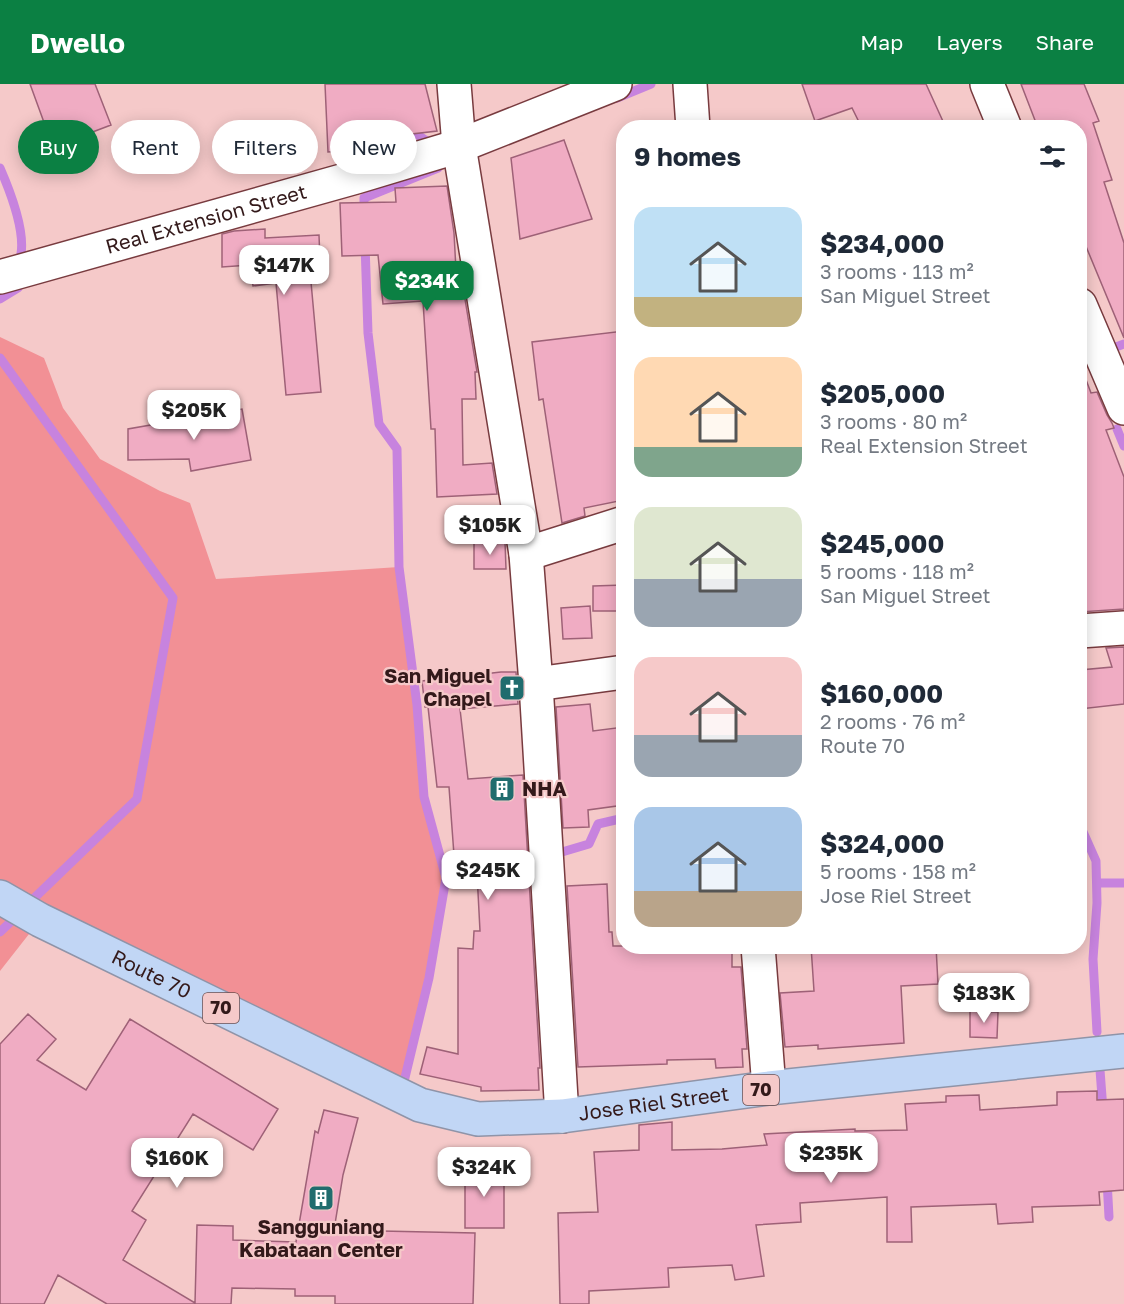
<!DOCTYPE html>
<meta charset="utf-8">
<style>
:root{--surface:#fff;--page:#f2f2f3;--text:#1f2937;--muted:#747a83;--accent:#0b8043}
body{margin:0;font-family:"Golos Text",sans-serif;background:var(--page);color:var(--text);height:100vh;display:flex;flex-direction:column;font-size:22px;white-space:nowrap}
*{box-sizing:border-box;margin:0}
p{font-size:20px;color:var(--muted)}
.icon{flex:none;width:33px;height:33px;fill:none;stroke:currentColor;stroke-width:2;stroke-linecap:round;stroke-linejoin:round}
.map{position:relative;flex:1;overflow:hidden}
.sheet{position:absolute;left:616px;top:36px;width:471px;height:834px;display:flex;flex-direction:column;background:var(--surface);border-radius:24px;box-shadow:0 3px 15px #0003}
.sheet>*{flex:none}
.hud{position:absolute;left:18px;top:36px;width:508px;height:54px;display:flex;gap:12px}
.price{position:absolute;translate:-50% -51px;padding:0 14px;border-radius:12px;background:#fff;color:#222;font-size:20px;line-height:39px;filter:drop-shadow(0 2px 3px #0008)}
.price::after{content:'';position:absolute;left:50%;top:36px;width:18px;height:14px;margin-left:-9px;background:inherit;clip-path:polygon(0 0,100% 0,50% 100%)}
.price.on{background:var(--accent);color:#fff}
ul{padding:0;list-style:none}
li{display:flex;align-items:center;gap:18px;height:150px;padding:0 18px}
li span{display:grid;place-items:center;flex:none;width:168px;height:120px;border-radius:18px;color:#555}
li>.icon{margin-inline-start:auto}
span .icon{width:72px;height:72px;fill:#fffc;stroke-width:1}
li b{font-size:26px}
h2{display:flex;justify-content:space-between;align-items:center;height:72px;padding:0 18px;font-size:26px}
.pill{padding:0 21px;border-radius:27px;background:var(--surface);box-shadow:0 3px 15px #0003;font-size:21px;line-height:54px}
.pill.on{background:var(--accent);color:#fff}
header{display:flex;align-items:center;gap:36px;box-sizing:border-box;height:84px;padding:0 30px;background:var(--accent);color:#fff}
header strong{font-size:28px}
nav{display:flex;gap:33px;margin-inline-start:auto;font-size:21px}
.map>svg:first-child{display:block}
.green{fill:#f29095}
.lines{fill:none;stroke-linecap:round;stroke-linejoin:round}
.stream{stroke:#c783de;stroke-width:9}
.building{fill:#f0acc3;stroke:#9e6177;stroke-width:1.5}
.street-casing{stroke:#783b3f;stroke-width:36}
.highway-casing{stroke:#8f94a8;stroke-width:36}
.street{stroke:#fff;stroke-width:33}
.highway{stroke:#c1d6f5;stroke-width:33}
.labels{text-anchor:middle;stroke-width:4.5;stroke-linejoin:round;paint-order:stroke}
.shield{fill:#f5c9c9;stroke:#6d4e4e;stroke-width:1.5}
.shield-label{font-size:18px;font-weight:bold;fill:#33191a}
.street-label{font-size:20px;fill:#33191a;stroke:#f5c9c9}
.poi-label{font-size:20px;font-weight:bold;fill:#33191a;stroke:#f5c9c9;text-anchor:end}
</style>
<header>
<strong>Dwello</strong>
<nav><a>Map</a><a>Layers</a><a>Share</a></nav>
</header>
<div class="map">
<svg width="1124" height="1220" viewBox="0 0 1124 1220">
<rect width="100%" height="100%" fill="#f5c9c9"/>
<path class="green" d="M 0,253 L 44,274 L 63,324 L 100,375 L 160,407 L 190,419 L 216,495 L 399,483 L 417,621 L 424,713 L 446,794 L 429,894 L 401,1011 L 40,836 L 0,887 Z"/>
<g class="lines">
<path class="stream" d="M 617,14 L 651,0
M 406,43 L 434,62
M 0,84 C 10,107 25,145 21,170
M 364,131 L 364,114 L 438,84
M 365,160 L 368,249 L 379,340 L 397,365 L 399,483 L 417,621 L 424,713 L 446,794 L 429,894 L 402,1006
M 0,215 L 18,204 L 19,197
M 1107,263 L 1108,266 L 1124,260
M 0,274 L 173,514 L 137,715 L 27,821
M 1117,345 L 1124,362
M 1080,741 L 1096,777 L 1097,819 L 1093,875 L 1097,948
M 562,768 L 589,760 L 598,740 L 624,734
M 446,794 L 476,784 L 489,782
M 1097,799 L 1124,799
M 0,848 L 18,831
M 1100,986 L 1103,1026
M 1107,1096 L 1109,1133"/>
</g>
<path class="building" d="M 30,0 L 95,0 L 111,41 L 53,63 Z
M 325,0 L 425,0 L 437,47 L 361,56 L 361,66 L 328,68 Z
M 802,0 L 926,0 L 946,44 L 862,44 L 852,24 L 815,37 Z
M 1021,0 L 1084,0 L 1099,37 L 1093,39 L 1112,96 L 1104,98 L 1124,159 L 1124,254 L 1080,148 L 1080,44 L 1038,44 Z
M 564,56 L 592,135 L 520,155 L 511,74 Z
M 447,102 L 454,149 L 456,186 L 460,185 L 477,288 L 475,288 L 476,315 L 462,315 L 463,381 L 492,379 L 497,410 L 437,413 L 435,345 L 431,345 L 423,217 L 383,220 L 378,171 L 342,172 L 340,119 L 396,118 L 395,104 Z
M 265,145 L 265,154 L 319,151 L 320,176 L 309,176 L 321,308 L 286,311 L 276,199 L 253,202 L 250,181 L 222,183 L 222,150 L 234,147 Z
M 624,247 L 624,416 L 584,424 L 585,432 L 562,439 L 543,315 L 539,316 L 532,258 Z
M 1080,285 L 1082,285 L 1091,309 L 1097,308 L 1107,331 L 1112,339 L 1114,344 L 1106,346 L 1124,393 L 1124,525 L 1080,528 Z
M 242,325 L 251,376 L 191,387 L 189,375 L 128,376 L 128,345 Z
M 474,458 L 505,458 L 506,485 L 474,485 Z
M 624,501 L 624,527 L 593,527 L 593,502 Z
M 590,522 L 592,554 L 563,555 L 561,524 Z
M 1124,563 L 1124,620 L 1080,625 L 1080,586 L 1112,583 L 1106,564 Z
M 501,588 L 516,588 L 518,620 L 460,625 L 468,695 L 523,691 L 540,984 L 538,984 L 539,1006 L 481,1007 L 481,1003 L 420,990 L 427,963 L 458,970 L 458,864 L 473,865 L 474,847 L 480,847 L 476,770 L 454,771 L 449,703 L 437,703 L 428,623 L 425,623 L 422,597 Z
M 590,620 L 593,647 L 624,643 L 624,721 L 588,726 L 589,743 L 563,744 L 556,623 Z
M 607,800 L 609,848 L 612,848 L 613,862 L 732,862 L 732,883 L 741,883 L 747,965 L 742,965 L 743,983 L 716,984 L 715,975 L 667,976 L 667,980 L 578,983 L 567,802 Z
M 811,862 L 936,862 L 938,900 L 901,902 L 904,959 L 818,965 L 818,961 L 785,963 L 780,909 L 814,907 Z
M 970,927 L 998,928 L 997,954 L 970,953 Z
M 28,930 L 56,955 L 37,976 L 86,1006 L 130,935 L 278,1025 L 253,1066 L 193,1030 L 132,1127 L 146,1136 L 123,1176 L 195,1219 L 197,1141 L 233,1142 L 233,1156 L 296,1158 L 315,1047 L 318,1049 L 324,1026 L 358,1034 L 343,1091 L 334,1146 L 475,1149 L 473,1220 L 335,1220 L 335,1212 L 295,1212 L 295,1205 L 232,1204 L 231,1220 L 107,1220 L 58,1191 L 44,1220 L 0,1220 L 0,960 Z
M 1097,1007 L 1097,1016 L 1124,1015 L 1124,1106 L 1099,1108 L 1100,1121 L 1032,1123 L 1033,1138 L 998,1140 L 996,1120 L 911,1123 L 912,1158 L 887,1158 L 887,1113 L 800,1119 L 801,1138 L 756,1141 L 764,1192 L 735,1196 L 732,1181 L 668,1184 L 669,1203 L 589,1207 L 589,1220 L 560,1220 L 558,1129 L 598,1128 L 594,1068 L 639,1066 L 639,1041 L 672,1038 L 672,1066 L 722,1065 L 767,1061 L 764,1050 L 855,1045 L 855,1047 L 907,1046 L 905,1020 L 946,1018 L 946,1012 L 979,1011 L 980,1026 L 1057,1021 L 1057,1008 Z
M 465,1083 L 504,1083 L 504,1144 L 465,1144 Z"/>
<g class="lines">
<g class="street-casing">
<g id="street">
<path d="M 454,0 L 459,62 L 526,470 L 536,600 L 562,1032"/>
<path d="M 690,0 L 693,44"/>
<path d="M 987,0 L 1005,44"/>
<path id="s1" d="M 0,193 L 356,93 L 459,62 L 615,0"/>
<path d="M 1080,221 L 1124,324"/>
<path d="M 526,470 L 624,439"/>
<path d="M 1080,547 L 1124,544"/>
<path d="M 536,600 L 624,588"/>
<path d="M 758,862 L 769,1004"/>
</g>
</g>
<g class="highway-casing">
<g id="highway">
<path id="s2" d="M 0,813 L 40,836 L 420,1021 L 478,1035 L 562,1032 L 769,1004 L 1124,967"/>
</g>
</g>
<use href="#street" class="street"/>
<use href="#highway" class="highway"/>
</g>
<defs>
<g id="church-square" transform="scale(1.35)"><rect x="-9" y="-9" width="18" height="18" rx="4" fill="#206c6e" stroke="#f5c9c9"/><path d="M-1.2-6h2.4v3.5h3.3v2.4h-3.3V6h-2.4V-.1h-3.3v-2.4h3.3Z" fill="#fff"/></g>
<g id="building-square" transform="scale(1.35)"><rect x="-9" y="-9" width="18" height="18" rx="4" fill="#206c6e" stroke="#f5c9c9"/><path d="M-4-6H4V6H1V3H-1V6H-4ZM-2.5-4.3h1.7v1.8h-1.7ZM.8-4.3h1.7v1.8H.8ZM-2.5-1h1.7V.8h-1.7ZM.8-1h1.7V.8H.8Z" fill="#fff"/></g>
</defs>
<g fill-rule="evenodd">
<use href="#church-square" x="512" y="604"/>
<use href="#building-square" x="502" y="705"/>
<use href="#building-square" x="321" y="1114"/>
</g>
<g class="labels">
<g class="shield">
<rect x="203" y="909" width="36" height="30" rx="4.5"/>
<rect x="743" y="991" width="36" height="30" rx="4.5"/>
</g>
<g class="shield-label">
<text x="221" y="930">70</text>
<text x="761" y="1012">70</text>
</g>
<g class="street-label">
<text dy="7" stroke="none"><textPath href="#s1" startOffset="214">Real Extension Street</textPath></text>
<text dy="7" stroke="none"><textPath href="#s2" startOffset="170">Route 70</textPath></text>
<text dy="7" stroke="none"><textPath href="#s2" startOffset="705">Jose Riel Street</textPath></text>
</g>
<g class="poi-label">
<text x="492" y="599">San Miguel<tspan x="492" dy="23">Chapel</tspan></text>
<text x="522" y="712" text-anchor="start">NHA</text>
<text x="321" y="1150" text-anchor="middle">Sangguniang<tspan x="321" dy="23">Kabataan Center</tspan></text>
</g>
</g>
</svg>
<b class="price" style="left:284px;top:212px">$147K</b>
<b class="price on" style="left:427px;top:228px">$234K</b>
<b class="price" style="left:194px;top:357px">$205K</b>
<b class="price" style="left:490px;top:472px">$105K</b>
<b class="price" style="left:488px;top:817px">$245K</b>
<b class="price" style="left:984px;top:940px">$183K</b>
<b class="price" style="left:831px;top:1100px">$235K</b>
<b class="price" style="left:177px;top:1105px">$160K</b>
<b class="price" style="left:484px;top:1114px">$324K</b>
<div class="hud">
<a class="pill on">Buy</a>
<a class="pill">Rent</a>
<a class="pill">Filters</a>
<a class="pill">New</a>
</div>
<section class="sheet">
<h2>9 homes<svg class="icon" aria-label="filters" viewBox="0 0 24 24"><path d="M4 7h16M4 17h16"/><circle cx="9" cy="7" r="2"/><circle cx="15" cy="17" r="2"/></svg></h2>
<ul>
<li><span style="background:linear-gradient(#bfe0f5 75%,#c2b280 0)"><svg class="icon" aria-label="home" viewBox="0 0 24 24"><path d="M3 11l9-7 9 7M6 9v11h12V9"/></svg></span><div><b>$234,000</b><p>3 rooms · 113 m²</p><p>San Miguel Street</p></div></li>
<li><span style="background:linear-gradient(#ffd9b3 75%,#7fa58c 0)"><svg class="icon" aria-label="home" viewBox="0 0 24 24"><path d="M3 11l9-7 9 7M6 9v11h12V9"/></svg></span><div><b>$205,000</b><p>3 rooms · 80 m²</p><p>Real Extension Street</p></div></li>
<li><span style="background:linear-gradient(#dfe7d0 60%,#9aa5b1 0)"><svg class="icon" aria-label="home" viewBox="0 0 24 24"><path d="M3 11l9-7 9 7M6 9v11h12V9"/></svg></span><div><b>$245,000</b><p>5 rooms · 118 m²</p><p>San Miguel Street</p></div></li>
<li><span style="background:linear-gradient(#f6c9c9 65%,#9aa5b1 0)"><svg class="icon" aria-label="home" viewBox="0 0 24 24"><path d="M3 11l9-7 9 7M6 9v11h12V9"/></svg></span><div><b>$160,000</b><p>2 rooms · 76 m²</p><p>Route 70</p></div></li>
<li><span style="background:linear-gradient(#a9c7e8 70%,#b9a48a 0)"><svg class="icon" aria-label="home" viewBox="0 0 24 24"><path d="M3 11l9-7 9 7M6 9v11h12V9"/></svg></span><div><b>$324,000</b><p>5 rooms · 158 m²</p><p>Jose Riel Street</p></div></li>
</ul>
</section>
</div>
